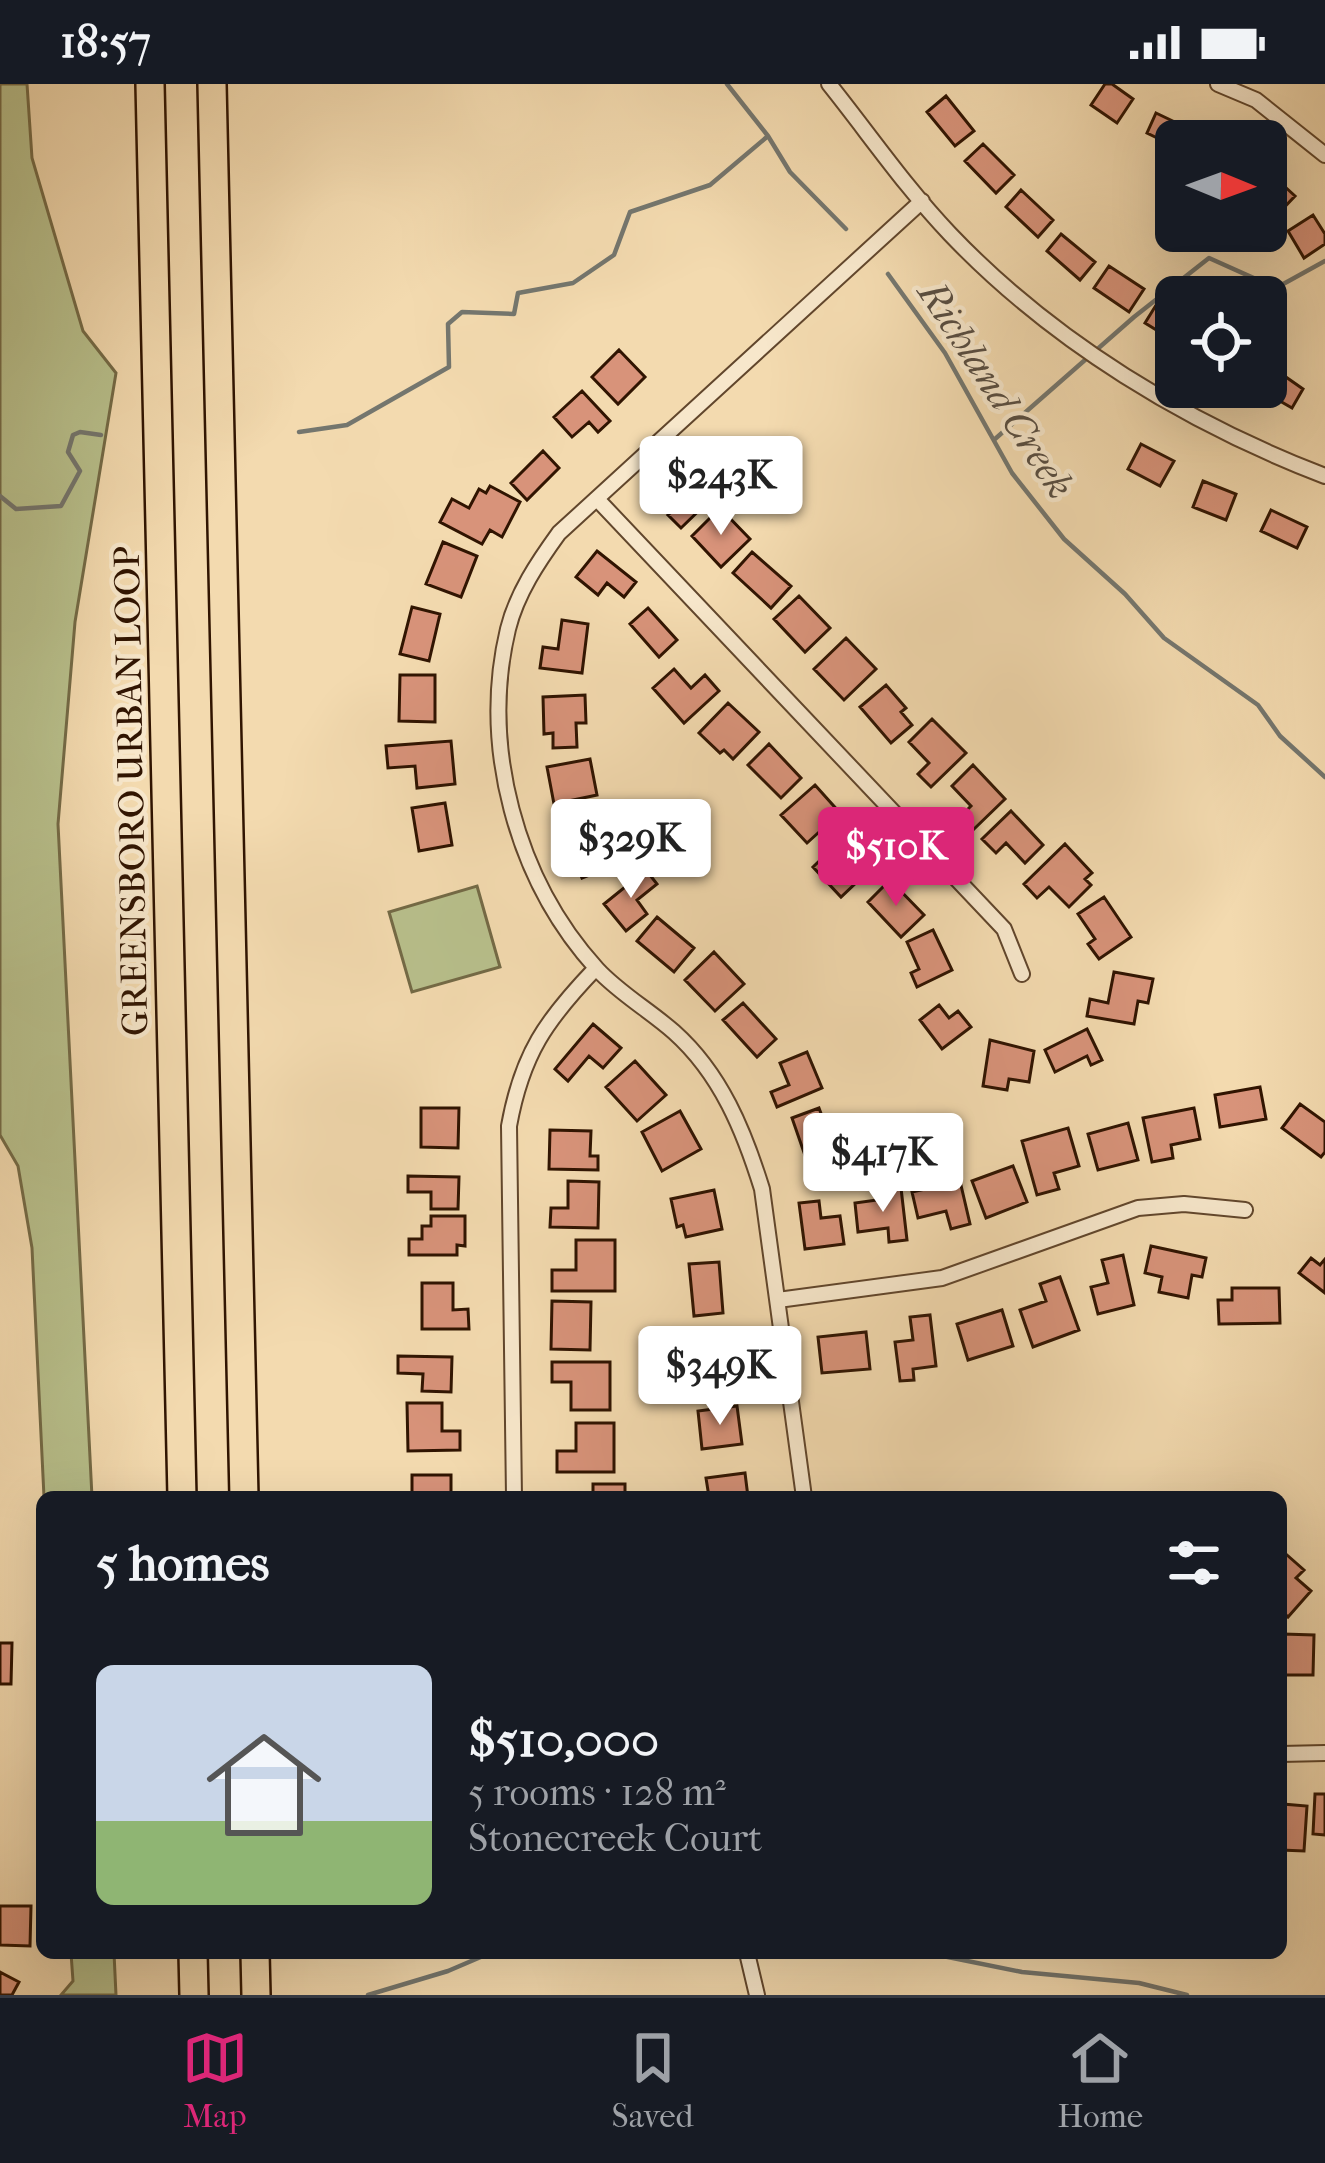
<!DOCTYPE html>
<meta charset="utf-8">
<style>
:root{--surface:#171b24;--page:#20242c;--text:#f1f3f6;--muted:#9ea1a6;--line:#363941;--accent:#db2777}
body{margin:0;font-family:"IM FELL French Canon",serif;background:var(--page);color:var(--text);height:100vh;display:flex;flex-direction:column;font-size:45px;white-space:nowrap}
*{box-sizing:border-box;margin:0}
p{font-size:39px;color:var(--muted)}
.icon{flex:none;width:66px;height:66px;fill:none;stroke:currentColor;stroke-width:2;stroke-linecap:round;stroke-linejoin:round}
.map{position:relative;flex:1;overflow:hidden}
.drawer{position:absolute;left:36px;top:1407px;width:1251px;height:468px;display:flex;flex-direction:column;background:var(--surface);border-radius:18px;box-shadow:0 12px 48px #0002}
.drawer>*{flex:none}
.needle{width:78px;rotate:91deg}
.fabs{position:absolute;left:1155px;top:36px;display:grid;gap:24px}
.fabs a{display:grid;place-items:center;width:132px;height:132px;border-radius:18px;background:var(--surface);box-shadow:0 12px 48px #0002;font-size:60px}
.price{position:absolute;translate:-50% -102px;padding:0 27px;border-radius:12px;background:#fff;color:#222;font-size:39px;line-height:78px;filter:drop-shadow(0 3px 6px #0008)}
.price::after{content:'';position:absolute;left:50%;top:72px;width:36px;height:27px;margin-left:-18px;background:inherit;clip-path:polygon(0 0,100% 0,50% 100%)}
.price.selected{background:var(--accent);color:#fff}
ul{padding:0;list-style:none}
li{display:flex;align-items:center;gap:36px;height:300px;padding:0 60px}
li span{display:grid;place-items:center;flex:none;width:336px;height:240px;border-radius:18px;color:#555}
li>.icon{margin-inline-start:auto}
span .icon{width:144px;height:144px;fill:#fffc;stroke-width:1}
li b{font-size:51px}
h2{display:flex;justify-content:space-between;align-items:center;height:144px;padding:0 60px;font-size:51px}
.status{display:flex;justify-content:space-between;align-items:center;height:84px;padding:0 60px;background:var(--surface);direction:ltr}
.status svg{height:33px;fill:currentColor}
.dock{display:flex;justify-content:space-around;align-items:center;height:168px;border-top:3px solid var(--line);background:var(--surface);font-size:33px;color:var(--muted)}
.dock a{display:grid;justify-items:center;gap:6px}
.dock .selected{color:var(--accent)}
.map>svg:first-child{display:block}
.green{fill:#b8c08c;stroke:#746a46;stroke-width:3}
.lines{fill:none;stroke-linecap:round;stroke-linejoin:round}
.stream{stroke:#74766e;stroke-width:4.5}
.building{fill:#d8937a;stroke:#301401;stroke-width:3}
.minor-casing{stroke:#61462c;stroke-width:18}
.motorway-casing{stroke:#301401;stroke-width:32}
.minor{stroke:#f7e7cb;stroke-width:14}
.motorway{stroke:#f3daaf;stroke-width:27}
.labels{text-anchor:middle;stroke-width:9;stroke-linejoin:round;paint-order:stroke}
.street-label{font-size:36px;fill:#301401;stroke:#f7e7cb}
.water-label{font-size:39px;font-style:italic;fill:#584d41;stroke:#f7e7cb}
</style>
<div class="status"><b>18:57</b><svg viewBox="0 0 49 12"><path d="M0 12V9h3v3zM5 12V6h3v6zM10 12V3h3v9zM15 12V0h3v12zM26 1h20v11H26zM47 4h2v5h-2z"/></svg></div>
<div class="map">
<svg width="1325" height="1911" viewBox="0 0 1325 1911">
<rect width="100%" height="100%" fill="#f3daaf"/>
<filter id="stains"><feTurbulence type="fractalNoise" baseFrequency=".00167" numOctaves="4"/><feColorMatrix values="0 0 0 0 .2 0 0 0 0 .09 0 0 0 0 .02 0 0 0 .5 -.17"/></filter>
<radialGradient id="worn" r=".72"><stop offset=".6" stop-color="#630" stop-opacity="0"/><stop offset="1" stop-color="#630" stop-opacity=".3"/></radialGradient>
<path class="green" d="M 0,0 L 27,0 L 32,74 L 83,247 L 116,289 L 75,538 L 58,740 L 92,1413 L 44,1413 L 32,1164 L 18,1082 L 0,1051 Z
M 477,802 L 500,883 L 412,908 L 389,828 Z
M 71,1869 L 114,1869 L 116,1911 L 61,1911 L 73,1897 Z"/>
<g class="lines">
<path class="stream" d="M 727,0 L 768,52 L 790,88 L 846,145
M 888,190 L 945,269 L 1012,389 L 1064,455 L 1125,510 L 1164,554 L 1258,621 L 1280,652 L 1325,693
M 299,348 L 347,341 L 449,283 L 448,240 L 462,228 L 514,230 L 518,209 L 573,199 L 614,171 L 630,128 L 710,101 L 768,52
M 995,355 L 1134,233 L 1209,174 L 1276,204 L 1325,177
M 0,412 L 16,425 L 61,422 L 80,387 L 68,368 L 73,351 L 80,348 L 101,351
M 928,1869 L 1022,1888 L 1139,1899 L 1187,1911
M 368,1911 L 448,1887 L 490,1869"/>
</g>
<path class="building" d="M 1105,0 L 1112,0 L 1133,15 L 1117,39 L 1091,21 Z
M 946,12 L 974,47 L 955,62 L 927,28 Z
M 1156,29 L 1183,42 L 1174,62 L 1147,49 Z
M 983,60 L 1014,91 L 996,109 L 965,77 Z
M 1271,90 L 1295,112 L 1275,133 L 1266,124 L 1266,96 Z
M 1021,106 L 1053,136 L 1038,153 L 1006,123 Z
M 1313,131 L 1325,150 L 1325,160 L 1304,174 L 1288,147 Z
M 1061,150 L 1095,178 L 1080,196 L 1047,167 Z
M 1109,182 L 1144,205 L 1129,228 L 1094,204 Z
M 1158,218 L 1176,229 L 1176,258 L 1145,239 Z
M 619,266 L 645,293 L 618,320 L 592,293 Z
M 1266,279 L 1303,305 L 1292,324 L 1256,303 L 1266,303 Z
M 582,307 L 610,337 L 598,348 L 589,338 L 572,353 L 554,333 Z
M 1141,360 L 1174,377 L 1160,402 L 1128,385 Z
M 543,367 L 559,384 L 527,416 L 511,399 Z
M 682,378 L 714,412 L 681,444 L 668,431 L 681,419 L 661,398 Z
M 1203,397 L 1236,410 L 1226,436 L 1193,423 Z
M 490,402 L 520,418 L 502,453 L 490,446 L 482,460 L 440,438 L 452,415 L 469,424 L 479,405 L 486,409 Z
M 720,424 L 750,455 L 721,483 L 692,452 Z
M 1271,426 L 1307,443 L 1297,464 L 1261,447 Z
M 443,458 L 477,472 L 461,513 L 426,500 Z
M 597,467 L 636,498 L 624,513 L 607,499 L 598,511 L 576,493 Z
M 752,468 L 791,502 L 771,524 L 733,489 Z
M 799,512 L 830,544 L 805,568 L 774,535 Z
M 412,523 L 440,530 L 429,577 L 400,570 Z
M 648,524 L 677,556 L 659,573 L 630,540 Z
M 562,536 L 588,540 L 582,589 L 540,584 L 543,563 L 558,565 Z
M 846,554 L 876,585 L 844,616 L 814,585 Z
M 674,585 L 691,604 L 705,591 L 719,607 L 684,639 L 653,604 Z
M 400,591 L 435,591 L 435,638 L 399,637 Z
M 886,601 L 906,624 L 901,628 L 912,641 L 891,659 L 860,623 Z
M 585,611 L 586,639 L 576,639 L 577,663 L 553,664 L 553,649 L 544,650 L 543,613 Z
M 728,619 L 759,648 L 733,675 L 724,666 L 720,669 L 699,649 Z
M 932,635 L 966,669 L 931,703 L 918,690 L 929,679 L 909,658 Z
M 451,657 L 455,700 L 417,704 L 415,682 L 388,684 L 386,662 Z
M 769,660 L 801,694 L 781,714 L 748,681 Z
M 590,675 L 597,711 L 554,720 L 547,683 Z
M 973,681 L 1005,715 L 973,746 L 960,733 L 971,722 L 952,702 Z
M 815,701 L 840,729 L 807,759 L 781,731 Z
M 445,719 L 452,761 L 419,767 L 412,724 Z
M 1011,727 L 1043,761 L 1025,779 L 1006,759 L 996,769 L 982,755 Z
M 619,743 L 624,758 L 614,762 L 620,779 L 582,794 L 569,762 Z
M 837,760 L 852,776 L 865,764 L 878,778 L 841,813 L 813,783 Z
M 1065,760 L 1092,789 L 1085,795 L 1091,801 L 1069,823 L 1049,803 L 1037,814 L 1024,800 Z
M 646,786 L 657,800 L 637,816 L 647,830 L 626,847 L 604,820 Z
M 890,796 L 924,831 L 901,853 L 868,818 Z
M 1104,813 L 1131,853 L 1099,875 L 1088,860 L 1095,855 L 1078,830 Z
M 657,833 L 694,864 L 674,888 L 637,857 Z
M 933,846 L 952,886 L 917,903 L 911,889 L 919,885 L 907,858 Z
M 714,868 L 744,900 L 715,927 L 685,896 Z
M 1114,888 L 1153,895 L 1148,919 L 1138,917 L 1134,940 L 1087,932 L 1090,915 L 1108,919 Z
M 743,919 L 776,955 L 757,973 L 723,936 Z
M 939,921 L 949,934 L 958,927 L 971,943 L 942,965 L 920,936 Z
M 593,940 L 621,964 L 603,984 L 589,972 L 568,997 L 555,985 Z
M 1087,945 L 1102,976 L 1091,981 L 1087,972 L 1055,988 L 1045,966 Z
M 990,956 L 1034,967 L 1029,998 L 1009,995 L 1007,1006 L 983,1002 Z
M 807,968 L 822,1004 L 777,1023 L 771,1008 L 789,1001 L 780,979 Z
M 635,977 L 666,1011 L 637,1037 L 606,1003 Z
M 1260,1003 L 1266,1035 L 1220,1043 L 1215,1011 Z
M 1300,1020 L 1325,1038 L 1325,1068 L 1321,1073 L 1282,1044 Z
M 421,1024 L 459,1024 L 458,1064 L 421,1063 Z
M 819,1024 L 836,1070 L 808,1080 L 792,1034 Z
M 1194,1024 L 1200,1055 L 1171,1061 L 1173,1074 L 1152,1078 L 1143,1034 Z
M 680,1027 L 701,1065 L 662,1087 L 642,1048 Z
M 1128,1039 L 1138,1076 L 1098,1086 L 1088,1050 Z
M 1068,1044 L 1079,1082 L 1054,1089 L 1059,1105 L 1037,1111 L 1022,1057 Z
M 550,1046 L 591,1047 L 590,1072 L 598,1072 L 598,1086 L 549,1085 Z
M 1013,1082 L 1027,1118 L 986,1134 L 972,1097 Z
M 408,1092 L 459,1093 L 458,1125 L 431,1125 L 431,1108 L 408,1108 Z
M 568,1097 L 599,1098 L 598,1144 L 550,1143 L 551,1124 L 568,1124 Z
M 960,1097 L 970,1140 L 951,1145 L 946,1127 L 918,1134 L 912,1108 Z
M 901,1104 L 907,1156 L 889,1158 L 888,1144 L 858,1148 L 855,1119 L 877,1116 L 876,1107 Z
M 714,1106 L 722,1145 L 686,1153 L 683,1141 L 677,1143 L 671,1115 Z
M 819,1117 L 821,1134 L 840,1132 L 844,1160 L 805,1165 L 799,1119 Z
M 431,1132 L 465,1132 L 465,1162 L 457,1161 L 457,1171 L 409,1171 L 409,1155 L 422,1155 L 422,1142 L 431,1142 Z
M 576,1156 L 615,1156 L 615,1207 L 552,1207 L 552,1186 L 576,1186 Z
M 1151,1162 L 1206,1174 L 1202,1193 L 1192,1191 L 1188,1214 L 1159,1208 L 1162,1193 L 1145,1189 Z
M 1123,1171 L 1134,1221 L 1098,1230 L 1091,1203 L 1108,1199 L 1102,1176 Z
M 1311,1174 L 1320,1181 L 1325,1175 L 1325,1209 L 1299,1189 Z
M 719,1178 L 723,1229 L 694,1232 L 689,1180 Z
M 1060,1193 L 1079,1246 L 1033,1263 L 1020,1226 L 1046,1217 L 1040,1200 Z
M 422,1199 L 453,1199 L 453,1226 L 468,1225 L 469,1245 L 422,1245 Z
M 1232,1204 L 1279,1204 L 1280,1239 L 1219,1240 L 1218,1216 L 1232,1216 Z
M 552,1217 L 591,1218 L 590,1266 L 551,1265 Z
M 1002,1226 L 1013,1262 L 968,1276 L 957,1240 Z
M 930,1231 L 936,1282 L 913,1285 L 914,1296 L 900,1297 L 895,1258 L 913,1256 L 910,1233 Z
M 728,1245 L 730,1262 L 710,1265 L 714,1291 L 684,1295 L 682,1272 L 670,1273 L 668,1252 Z
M 866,1248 L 870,1285 L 822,1289 L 818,1253 Z
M 398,1272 L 452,1273 L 451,1308 L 422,1307 L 423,1290 L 398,1289 Z
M 552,1278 L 610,1278 L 610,1326 L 571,1326 L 571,1298 L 552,1298 Z
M 407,1319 L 442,1319 L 442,1347 L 460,1347 L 460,1366 L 408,1367 Z
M 737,1322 L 742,1360 L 702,1365 L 698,1327 Z
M 576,1339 L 614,1339 L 614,1388 L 557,1388 L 557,1367 L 576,1367 Z
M 745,1389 L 748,1413 L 709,1413 L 706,1394 Z
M 412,1391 L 451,1391 L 451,1413 L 412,1413 Z
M 593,1400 L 625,1400 L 625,1413 L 593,1413 Z
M 1287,1471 L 1304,1486 L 1296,1494 L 1311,1507 L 1288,1533 L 1281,1526 L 1281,1477 Z
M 1283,1550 L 1314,1551 L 1313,1591 L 1281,1591 Z
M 0,1559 L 12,1559 L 11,1600 L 0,1600 Z
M 1281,1707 L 1283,1720 L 1307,1722 L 1304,1767 L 1281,1766 Z
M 1315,1710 L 1325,1710 L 1325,1751 L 1313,1750 Z
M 0,1822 L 31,1822 L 30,1862 L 0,1861 Z
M 0,1888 L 19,1898 L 12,1911 L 0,1911 Z"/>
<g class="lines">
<g class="minor-casing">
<path id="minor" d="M 829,0 C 869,50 906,104 950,150 C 1053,258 1187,339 1325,392
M 1218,0 L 1256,16 L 1325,71
M 597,415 L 1004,845 L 1022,890
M 778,1216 L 942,1194 L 1138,1124 L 1184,1120 L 1245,1126
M 514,1413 L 509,1042 C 522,970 546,936 596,884
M 804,1413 L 762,1105 C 744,1047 721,990 674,948 C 649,926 619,909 597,885 C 516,796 480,662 508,545 C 517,509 538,478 559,449 L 922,117
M 1281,1670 L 1325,1669
M 747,1869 L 757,1911"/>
</g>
<g class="motorway-casing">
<path id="motorway" d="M 150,0 L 182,1413
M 212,0 L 244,1413
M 193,1869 L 194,1911
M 255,1869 L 256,1911"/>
</g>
<use href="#minor" class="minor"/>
<use href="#motorway" class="motorway"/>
</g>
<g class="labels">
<g class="street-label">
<text transform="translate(130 707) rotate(-91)" y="13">GREENSBORO URBAN LOOP</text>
</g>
<g class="water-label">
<text transform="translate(997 305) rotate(57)" y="14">Richland Creek</text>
</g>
</g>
<rect width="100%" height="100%" filter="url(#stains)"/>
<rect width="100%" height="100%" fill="url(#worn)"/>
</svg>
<div class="fabs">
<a><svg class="needle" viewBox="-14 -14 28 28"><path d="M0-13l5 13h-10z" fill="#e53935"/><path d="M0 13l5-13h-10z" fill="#9ea1a6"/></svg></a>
<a><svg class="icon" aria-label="locate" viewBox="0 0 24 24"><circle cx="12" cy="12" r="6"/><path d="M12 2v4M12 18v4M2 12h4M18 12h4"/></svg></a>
</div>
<b class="price" style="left:721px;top:454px">$243K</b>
<b class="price" style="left:631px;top:817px">$329K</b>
<b class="price selected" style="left:896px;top:825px">$510K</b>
<b class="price" style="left:883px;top:1131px">$417K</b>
<b class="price" style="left:720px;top:1344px">$349K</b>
<section class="drawer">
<h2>5 homes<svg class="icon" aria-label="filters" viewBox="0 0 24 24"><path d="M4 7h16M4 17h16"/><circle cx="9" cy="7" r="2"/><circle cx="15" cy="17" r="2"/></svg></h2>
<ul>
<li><span style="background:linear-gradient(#c9d6e8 65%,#8fb573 0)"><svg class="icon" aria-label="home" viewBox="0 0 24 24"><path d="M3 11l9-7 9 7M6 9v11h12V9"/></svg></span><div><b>$510,000</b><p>5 rooms · 128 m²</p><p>Stonecreek Court</p></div></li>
</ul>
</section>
</div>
<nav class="dock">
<a class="selected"><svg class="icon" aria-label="map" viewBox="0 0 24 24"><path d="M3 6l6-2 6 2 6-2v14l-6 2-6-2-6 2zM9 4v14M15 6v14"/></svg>Map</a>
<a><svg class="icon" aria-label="saved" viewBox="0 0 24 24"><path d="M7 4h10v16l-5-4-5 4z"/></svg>Saved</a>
<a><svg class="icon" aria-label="home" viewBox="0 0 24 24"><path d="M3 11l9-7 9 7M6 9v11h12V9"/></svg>Home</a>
</nav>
